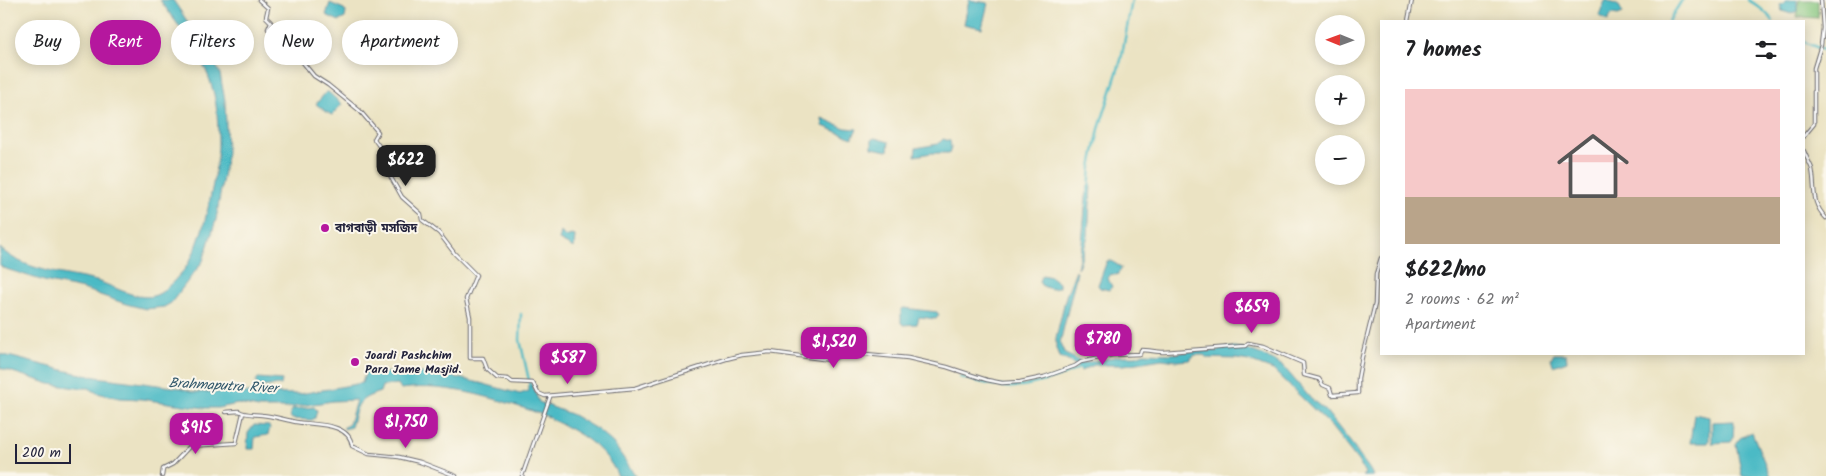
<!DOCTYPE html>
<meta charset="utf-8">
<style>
:root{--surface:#fff;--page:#f2f2f2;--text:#202124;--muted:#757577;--line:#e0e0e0;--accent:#b5179e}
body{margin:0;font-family:Kalam,"Noto Sans Bengali",sans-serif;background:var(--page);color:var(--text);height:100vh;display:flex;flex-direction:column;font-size:19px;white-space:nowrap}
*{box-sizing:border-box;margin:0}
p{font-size:16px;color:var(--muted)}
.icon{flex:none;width:28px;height:28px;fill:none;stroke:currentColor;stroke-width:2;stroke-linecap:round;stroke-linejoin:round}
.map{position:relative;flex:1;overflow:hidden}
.panel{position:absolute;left:1380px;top:20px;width:425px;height:335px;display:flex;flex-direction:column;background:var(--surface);border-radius:0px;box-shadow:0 2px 12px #0003}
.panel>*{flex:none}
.top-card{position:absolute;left:15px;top:20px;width:475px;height:45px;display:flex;gap:10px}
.needle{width:32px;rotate:271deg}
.buttons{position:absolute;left:1315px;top:15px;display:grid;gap:10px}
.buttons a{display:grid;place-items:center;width:50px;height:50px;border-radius:50%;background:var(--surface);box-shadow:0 2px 12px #0003;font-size:25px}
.scale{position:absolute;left:15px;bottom:12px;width:56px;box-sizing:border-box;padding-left:5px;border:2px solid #22223b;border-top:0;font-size:14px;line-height:18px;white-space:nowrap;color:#22223b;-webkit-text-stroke:4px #fbf7ec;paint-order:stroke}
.price{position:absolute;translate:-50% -42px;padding:0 11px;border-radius:10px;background:var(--accent);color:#fff;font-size:16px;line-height:32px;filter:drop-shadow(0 1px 2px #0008)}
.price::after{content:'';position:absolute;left:50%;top:30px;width:15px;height:11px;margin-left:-8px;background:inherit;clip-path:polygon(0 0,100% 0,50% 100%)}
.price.current{background:#222;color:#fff}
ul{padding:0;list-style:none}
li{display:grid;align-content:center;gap:10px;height:265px;padding:0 25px}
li+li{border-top:1px solid var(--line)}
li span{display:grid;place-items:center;height:155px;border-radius:0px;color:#555}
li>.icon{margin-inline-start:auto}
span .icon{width:90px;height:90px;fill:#fffc;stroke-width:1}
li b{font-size:21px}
h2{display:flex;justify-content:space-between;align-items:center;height:60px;padding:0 25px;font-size:21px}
.pill{padding:0 18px;border-radius:22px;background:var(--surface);box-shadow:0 2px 12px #0003;font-size:18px;line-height:45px}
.pill.current{background:var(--accent);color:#fff}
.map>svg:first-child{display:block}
.green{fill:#84c57d;stroke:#53745c}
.water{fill:#4cbac5;stroke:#376e80}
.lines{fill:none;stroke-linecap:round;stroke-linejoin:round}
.canal{stroke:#4cbac5;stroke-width:2.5}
.tertiary-casing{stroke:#68666b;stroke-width:4.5}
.tertiary{stroke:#fff;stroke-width:2.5}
.poi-dot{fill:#b5179e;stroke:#fbf7ec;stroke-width:2}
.labels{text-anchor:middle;stroke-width:4;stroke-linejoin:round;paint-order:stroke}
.poi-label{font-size:12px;font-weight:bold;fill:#22223b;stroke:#fbf7ec;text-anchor:start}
.water-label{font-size:14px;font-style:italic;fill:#31576b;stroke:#fbf7ec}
</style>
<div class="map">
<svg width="1826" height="476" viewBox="0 0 1826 476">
<rect width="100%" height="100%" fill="#fbf7ec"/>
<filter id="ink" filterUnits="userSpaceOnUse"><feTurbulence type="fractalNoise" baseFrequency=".02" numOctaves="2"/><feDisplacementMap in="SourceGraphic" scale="10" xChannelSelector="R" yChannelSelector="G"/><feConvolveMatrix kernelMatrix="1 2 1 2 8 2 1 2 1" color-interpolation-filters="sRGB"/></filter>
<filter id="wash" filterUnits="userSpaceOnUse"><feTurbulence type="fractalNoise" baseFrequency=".0096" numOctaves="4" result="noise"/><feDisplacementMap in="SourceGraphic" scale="20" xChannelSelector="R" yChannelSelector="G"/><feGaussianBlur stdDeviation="1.12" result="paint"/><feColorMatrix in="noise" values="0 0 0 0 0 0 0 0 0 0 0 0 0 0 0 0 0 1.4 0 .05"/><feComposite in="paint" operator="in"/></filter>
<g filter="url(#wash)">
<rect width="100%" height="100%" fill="#ebe3c3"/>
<path class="green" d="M 1799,0 L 1818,0 L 1818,18 L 1796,17 Z"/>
<path class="water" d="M 160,0 L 173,0 L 214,61 L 220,74 L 225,101 L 227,152 L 216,220 L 203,261 L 171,303 L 164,307 L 146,309 L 126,304 L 83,289 L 44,281 L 3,268 L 0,265 L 0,248 C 23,270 61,273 92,280 C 109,283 136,301 153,296 C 162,294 167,287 174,281 C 178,276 183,272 186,267 C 202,243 210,201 215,173 C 216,165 218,156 218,147 C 218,127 218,106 212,87 C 203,55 179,27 160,0 Z
M 969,0 L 988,3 L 982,28 L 964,24 Z
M 1607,0 L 1619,6 L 1623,13 L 1618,15 L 1612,14 L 1608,21 L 1599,16 L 1605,1 Z
M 1785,0 L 1797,0 L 1797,11 L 1791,14 L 1782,11 L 1780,5 L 1784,3 Z
M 330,3 L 344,9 L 346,12 L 345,18 L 339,21 L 326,15 Z
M 327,91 L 342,104 L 332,115 L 328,113 L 316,104 Z
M 822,118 L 845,128 L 857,129 L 852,138 L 823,126 Z
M 875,138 L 889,142 L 888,151 L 872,148 L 872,139 Z
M 943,139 L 950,141 L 951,147 L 949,153 L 931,153 L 915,156 L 916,148 L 938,144 Z
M 1091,185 L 1088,236 L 1079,265 L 1077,268 L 1082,243 L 1087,186 Z
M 561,232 L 565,237 L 572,235 L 575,236 L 574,248 L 559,240 Z
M 1107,261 L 1111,261 L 1121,267 L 1121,269 L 1117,275 L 1110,274 C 1106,279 1110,281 1112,287 L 1109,290 L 1100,288 L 1098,285 Z
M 1076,270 L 1077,272 L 1060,343 L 1065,354 L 1085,363 L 1119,356 L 1136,356 L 1144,353 L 1171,354 L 1193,351 L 1217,351 L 1221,348 L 1234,347 L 1243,348 L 1260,354 L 1283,366 L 1311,399 L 1325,410 L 1355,448 C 1359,458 1369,465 1373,476 L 1362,476 L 1365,473 L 1358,461 L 1329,424 L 1273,370 L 1249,361 L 1237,359 L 1207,358 L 1204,355 L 1195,355 L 1189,360 L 1177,361 L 1162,359 L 1124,365 L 1094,365 L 1081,371 L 1074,364 L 1060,357 L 1056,349 L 1056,338 L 1066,296 Z
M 1042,275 L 1051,277 L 1059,283 L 1059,287 C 1053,291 1047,288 1041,285 L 1039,281 Z
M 904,308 L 937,312 L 939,315 L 936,319 L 919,317 L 917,324 L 904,325 L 901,323 L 901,309 Z
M 0,354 L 67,371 L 96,377 L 181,388 L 193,392 L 300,394 L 362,383 L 366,371 C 378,378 382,372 392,372 L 441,374 L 480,383 L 520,394 L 528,391 L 528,385 L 532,385 L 539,402 L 573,415 L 598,430 L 613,443 L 636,476 L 618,476 C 604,446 579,432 550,419 L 549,417 C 504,401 449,382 401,389 L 398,384 L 382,386 L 380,392 C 356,400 358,404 351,427 L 344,429 L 344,427 L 349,424 L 356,400 L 333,401 L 287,408 L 259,408 L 238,404 L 218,408 L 204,408 L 141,399 L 119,398 L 97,393 L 89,388 L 76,388 L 50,384 L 0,368 Z
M 1554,354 L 1566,354 L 1567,361 L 1553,366 L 1551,358 Z
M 258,378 L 282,380 L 281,385 L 257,387 L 256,381 Z
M 314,407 L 317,410 L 315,418 L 312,420 L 292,419 L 290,417 L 290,413 L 293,409 Z
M 1694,414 L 1709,417 L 1709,441 L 1708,443 L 1690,443 Z
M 1734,421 L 1733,439 L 1731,442 L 1712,443 L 1712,422 Z
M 254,425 L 269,426 L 270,428 L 268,435 L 255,437 L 254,449 L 247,449 L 248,433 Z
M 1752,432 L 1770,476 L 1742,476 L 1736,444 L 1740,438 Z"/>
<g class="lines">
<path class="canal" d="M 1748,0 C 1755,3 1769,15 1773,21
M 1669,21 L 1682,0
M 1804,42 L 1826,51
M 1089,188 L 1091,167 L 1099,129 L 1121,60 L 1132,0
M 521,314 L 520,340 L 530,385
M 960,377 C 975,381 991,385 1006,387 C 1026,388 1063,377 1081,367"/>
</g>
</g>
<g filter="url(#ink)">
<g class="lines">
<g class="tertiary-casing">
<path id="tertiary" d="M 259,0 L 268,8 L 266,17 L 271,22 L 268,29 L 270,31 L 296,54 L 314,76 L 328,85 L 360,111 L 378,132 L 374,139 L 384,153 L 381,160 L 402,197 L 421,214 L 422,220 L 439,233 L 455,254 L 476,275 L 466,299 L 470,317 L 470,358 L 483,358 L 487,369 L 497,378 L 508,379 L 512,382 L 533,383 L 538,393 L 545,396 L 635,388 L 726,359 L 742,355 L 770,352 L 830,360 L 843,354 L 866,354 L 908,358 L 947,367 L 987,380 L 1002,383 L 1020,382 L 1044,377 L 1075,366 L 1081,362 L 1113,355 L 1140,354 L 1141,350 C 1148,350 1157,352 1164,352 L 1245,346 L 1248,343 L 1263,346 L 1303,363 L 1304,375 L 1319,379 L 1323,385 L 1330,388 L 1332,395 L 1358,393 L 1358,378 L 1362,357 L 1375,304 L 1376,274 L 1381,258
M 1408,21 L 1412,0
M 1804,136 L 1814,124 L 1814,68 L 1821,45 L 1823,28 L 1821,0
M 1804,151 C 1806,157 1810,163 1812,169 C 1816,189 1810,201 1826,218
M 226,412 L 239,411 C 245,415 254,414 262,415 C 273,416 285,420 296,422 C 313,425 350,422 352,446 L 369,454 L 399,457 L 420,462 L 456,476
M 162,476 L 163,469 L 173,464 L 190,446 L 236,443 L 243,413
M 522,476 L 550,397"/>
</g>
<use href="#tertiary" class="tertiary"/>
</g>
</g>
<g class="poi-dot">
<circle cx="325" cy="228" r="5"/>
<circle cx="355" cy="362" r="5"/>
</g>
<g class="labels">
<g class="poi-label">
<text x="335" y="232">বাগবাড়ী মসজিদ</text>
<text x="365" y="359">Joardi Pashchim<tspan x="365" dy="14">Para Jame Masjid.</tspan></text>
</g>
<g class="water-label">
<text transform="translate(223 385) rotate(3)" y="5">Brahmaputra River</text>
</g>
</g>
</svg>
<div class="buttons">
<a><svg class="needle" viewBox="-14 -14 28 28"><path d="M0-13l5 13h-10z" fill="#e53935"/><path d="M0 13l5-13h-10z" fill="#757577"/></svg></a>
<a>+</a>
<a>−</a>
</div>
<div class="scale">200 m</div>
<b class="price current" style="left:406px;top:187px">$622</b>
<b class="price" style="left:1252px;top:334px">$659</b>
<b class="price" style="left:1103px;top:366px">$780</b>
<b class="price" style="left:834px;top:369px">$1,520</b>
<b class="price" style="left:568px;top:385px">$587</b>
<b class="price" style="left:406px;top:449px">$1,750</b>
<b class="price" style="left:196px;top:455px">$915</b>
<div class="top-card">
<a class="pill">Buy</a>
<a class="pill current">Rent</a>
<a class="pill">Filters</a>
<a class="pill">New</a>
<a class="pill">Apartment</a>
</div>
<section class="panel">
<h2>7 homes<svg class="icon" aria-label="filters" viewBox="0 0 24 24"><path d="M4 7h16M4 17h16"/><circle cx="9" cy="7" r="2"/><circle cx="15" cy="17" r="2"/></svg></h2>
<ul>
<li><span style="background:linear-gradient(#f6c9c9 70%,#b9a48a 0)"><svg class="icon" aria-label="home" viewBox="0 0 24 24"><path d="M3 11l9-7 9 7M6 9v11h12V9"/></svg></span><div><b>$622/mo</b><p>2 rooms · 62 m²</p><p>Apartment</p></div></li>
</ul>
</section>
</div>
